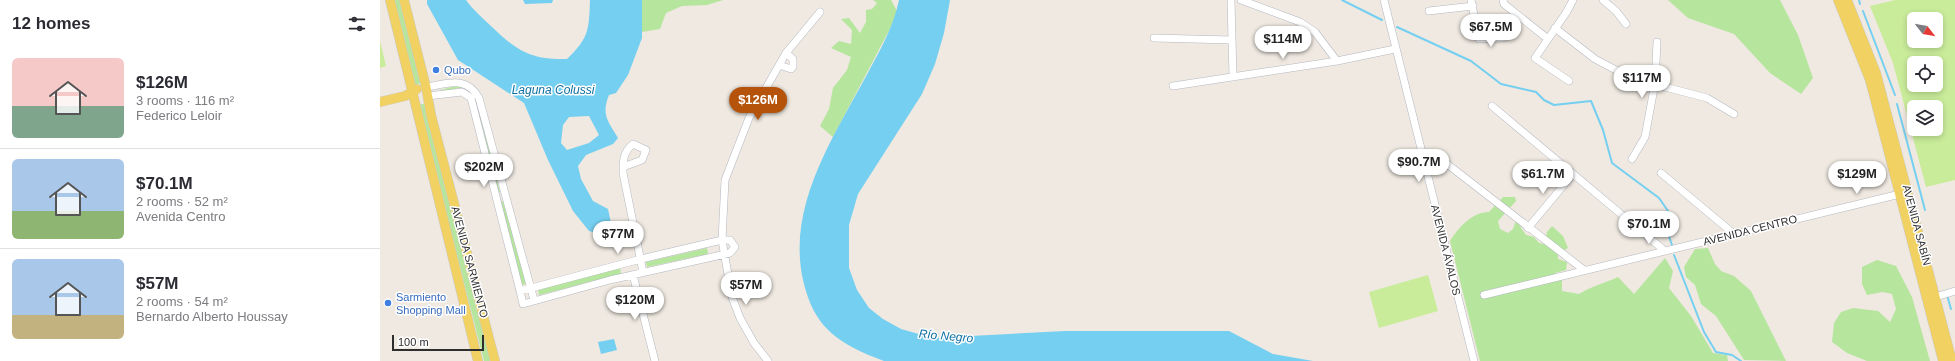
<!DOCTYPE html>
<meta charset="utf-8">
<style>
:root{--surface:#fff;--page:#f2f2f3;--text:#2b2b33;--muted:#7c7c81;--line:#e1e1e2;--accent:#b45309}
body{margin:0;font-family:Helvetica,sans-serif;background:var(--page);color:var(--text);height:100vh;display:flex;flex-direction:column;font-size:15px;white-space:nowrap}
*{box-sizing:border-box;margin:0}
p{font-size:13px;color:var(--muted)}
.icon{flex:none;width:22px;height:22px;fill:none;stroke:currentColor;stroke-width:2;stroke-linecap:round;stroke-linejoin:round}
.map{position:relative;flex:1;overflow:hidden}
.sheet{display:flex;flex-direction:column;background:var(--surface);width:380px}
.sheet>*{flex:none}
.needle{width:26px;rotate:121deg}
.buttons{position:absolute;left:1527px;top:12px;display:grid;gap:8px}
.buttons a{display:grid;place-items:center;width:36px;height:36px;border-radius:6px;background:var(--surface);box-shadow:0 2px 6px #0003;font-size:20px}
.scale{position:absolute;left:12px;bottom:10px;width:92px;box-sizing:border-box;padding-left:4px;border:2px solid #2e2e2e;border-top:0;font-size:11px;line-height:14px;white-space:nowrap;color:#2e2e2e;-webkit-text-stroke:3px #fff;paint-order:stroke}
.price{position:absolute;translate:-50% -34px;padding:0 9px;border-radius:14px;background:#fff;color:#222;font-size:13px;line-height:26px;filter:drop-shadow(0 1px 2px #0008)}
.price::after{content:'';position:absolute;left:50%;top:24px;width:12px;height:9px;margin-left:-6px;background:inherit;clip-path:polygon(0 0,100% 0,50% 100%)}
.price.current{background:var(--accent);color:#fff}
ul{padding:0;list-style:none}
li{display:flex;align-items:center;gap:12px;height:100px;padding:0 12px}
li+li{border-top:1px solid var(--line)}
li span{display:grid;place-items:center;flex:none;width:112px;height:80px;border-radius:6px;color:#555}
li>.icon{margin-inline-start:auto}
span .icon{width:48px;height:48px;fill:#fffc;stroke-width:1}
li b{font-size:17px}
h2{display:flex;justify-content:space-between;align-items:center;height:48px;padding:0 12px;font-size:17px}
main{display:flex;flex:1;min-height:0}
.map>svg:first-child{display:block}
.green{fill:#b6e59e}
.pitch{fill:#c9ec9a;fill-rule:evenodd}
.water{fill:#75cff0;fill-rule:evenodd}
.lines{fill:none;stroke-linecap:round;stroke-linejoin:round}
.stream{stroke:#75cff0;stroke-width:2}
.minor-casing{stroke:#b4b7c1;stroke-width:8}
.major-casing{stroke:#c9c9c9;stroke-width:10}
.minor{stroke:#fff;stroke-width:7}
.major{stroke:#f2d163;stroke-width:9}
.shop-dot{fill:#3f7fe0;stroke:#fff;stroke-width:1.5}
.labels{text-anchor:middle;stroke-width:3;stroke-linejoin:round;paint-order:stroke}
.shop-label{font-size:11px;fill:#366cbe;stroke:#fff;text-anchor:start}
.street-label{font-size:11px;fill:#2e2e2e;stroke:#fff}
.water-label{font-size:12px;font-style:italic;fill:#0d6fa3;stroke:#fff}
</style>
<main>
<section class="sheet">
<h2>12 homes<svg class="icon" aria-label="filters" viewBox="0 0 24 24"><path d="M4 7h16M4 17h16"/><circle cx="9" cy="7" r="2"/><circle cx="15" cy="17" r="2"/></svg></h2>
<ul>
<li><span style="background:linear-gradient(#f6c9c9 60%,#7fa58c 0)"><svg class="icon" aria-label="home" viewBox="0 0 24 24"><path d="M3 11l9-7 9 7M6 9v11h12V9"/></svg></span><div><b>$126M</b><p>3 rooms · 116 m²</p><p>Federico Leloir</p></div></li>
<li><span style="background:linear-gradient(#a9c7e8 65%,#8fb573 0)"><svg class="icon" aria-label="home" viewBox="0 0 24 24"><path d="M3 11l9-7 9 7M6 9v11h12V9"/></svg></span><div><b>$70.1M</b><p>2 rooms · 52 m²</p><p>Avenida Centro</p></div></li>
<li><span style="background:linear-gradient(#a9c7e8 70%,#c2b280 0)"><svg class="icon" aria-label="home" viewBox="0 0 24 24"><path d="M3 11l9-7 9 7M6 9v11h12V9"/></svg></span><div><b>$57M</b><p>2 rooms · 54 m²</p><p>Bernardo Alberto Houssay</p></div></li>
</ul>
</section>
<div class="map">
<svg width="1575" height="361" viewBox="0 0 1575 361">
<rect width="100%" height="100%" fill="#efe9e1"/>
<path class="green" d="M 12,0 L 20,0 L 41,83 L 34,85 Z
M 262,0 L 343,0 L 327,5 L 302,6 L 286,13 L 280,29 L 262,32 Z
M 493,0 L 511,0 L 517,11 L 514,21 L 453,137 L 440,126 L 449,109 L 453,88 L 467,70 L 471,57 L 451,48 L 459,41 L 471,44 L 472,30 L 461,19 L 469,18 L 480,33 L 486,22 L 486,10 L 492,9 L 497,3 Z
M 1288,0 L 1400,0 L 1418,35 L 1433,78 L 1421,94 L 1390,73 L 1354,34 L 1308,18 Z
M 76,86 L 86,87 L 96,97 L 120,192 L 117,194 L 85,90 L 79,88 L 60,92 L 60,90 Z
M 46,103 L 112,361 L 104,361 L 39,105 Z
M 1123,197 L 1135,197 L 1136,201 L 1118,221 L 1120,229 L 1128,233 L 1133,229 L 1135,223 L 1140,219 L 1141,228 L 1146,235 L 1154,237 L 1159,243 L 1164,244 L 1167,232 L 1172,226 L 1183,236 L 1188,248 L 1178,254 L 1178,259 L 1187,262 L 1186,270 L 1175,273 L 1182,280 L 1182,291 L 1199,294 C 1212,286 1225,283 1238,277 L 1254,294 L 1285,258 L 1293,271 L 1289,288 L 1311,316 L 1333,353 L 1347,355 L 1348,361 L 1100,361 L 1070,241 C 1078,228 1092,212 1109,212 Z
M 123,201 L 146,284 L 140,285 L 119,202 Z
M 327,248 L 328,254 L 267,267 L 266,262 Z
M 1328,248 L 1335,264 L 1341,271 L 1354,276 L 1371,291 L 1406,361 L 1364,360 L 1336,316 L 1321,304 L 1315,285 L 1306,277 L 1304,267 L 1315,249 Z
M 1497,260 L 1516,266 L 1532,297 L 1550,361 L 1487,361 L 1467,353 L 1452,342 L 1454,323 L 1461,312 L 1473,308 L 1498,311 L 1510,322 L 1516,309 L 1512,294 L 1503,292 L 1487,295 L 1482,284 L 1482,267 Z
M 240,268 L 241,274 L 159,295 L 158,289 Z"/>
<path class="pitch" d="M 1515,0 L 1575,0 L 1575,180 L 1546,187 L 1513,63 L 1490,6 ZM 1534,19 L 1556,19 L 1556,41 L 1534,41 ZM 1534,63 L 1556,63 L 1556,85 L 1534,85 ZM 1534,107 L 1556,107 L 1556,129 L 1534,129 Z
M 0,41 L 6,66 L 0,68 Z
M 1048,275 L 1058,311 L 999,328 L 989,292 Z"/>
<path class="water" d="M 47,0 L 86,0 C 93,10 103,18 112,27 C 137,51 151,60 187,59 C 209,38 209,30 210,0 L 262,0 L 262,38 L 248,75 L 236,93 L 229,95 C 221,115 228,121 238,138 L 233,144 L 206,155 L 198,166 L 201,179 L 213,201 L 228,209 L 231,223 L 221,234 L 209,231 L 193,211 L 168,160 L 144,103 L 78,60 L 47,4 ZM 209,116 L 219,135 L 209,143 L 187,150 L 181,143 L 183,125 L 189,117 Z
M 143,0 L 173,0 L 172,3 L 145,4 Z
M 519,0 L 570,0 L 564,33 L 555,64 L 542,94 L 478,194 L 469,225 L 469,268 L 477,290 L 489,308 L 503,319 L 521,329 L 553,338 L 685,331 L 849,331 L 893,354 L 933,361 L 504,361 C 459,344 434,329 423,280 C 406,203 457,132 491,67 C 503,45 514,24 519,0 Z
M 234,339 L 237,350 L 221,354 L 218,342 Z"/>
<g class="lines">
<path class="stream" d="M 962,0 L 1002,20
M 1479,0 L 1480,4
M 1483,11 L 1515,95
M 1017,27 L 1091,61 L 1121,84 L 1156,92 L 1164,100 L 1174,105 L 1211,101 L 1223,130 L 1232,163 L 1279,198 L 1288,211 L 1288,234 L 1292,245
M 1517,104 L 1545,210
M 1294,255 L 1324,332 L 1336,352 L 1352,355 L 1361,361
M 1567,295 L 1571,309"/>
<g class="minor-casing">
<path id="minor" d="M 851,0 L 853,77
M 861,0 L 920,22 L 935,32 L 957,61
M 1004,0 L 1094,361
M 1091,0 L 1099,39 L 1123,38
M 1123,0 L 1124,4 L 1168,39
M 1223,0 L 1236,11 L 1246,24
M 1049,11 L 1093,6
M 1175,28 L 1215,59 L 1251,78 L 1327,98 L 1354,114
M 774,38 L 851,40
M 399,65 L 411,69 L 413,67 L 413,59 L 406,53
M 1189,81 L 1155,58 L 1186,13 L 1193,0
M 793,86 L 957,61 L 1015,49
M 46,87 C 68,84 86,75 99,98 L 154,300
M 47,96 L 82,92 L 91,98 L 140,291 L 143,304 L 230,280 L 350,253 L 355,247 L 350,240 L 342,240 L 261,259 L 140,291
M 1112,106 L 1285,251
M 1252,159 L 1265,137 L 1275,83 L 1277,42
M 1062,160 L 1204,270
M 243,167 L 262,160 L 266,150 L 253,144 C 243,152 243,161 243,173 L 263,272
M 1281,173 L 1354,234
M 1148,228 L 1193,174
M 253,275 L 275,361
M 1104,295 L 1520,194
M 1552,298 L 1575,291
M 388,361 L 374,343 L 360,318 L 352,297 L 342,240 L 345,180 L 369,118 L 406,53 L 440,12"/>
</g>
<g class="major-casing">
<path id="major" d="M 10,0 L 98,361
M 24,0 L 46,87 L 51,115 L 115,361
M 1458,0 L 1490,80 L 1563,361
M 1467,0 L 1496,73 L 1572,361
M 0,102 L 25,96 L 37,89"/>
</g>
<use href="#minor" class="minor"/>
<use href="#major" class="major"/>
</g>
<g class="shop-dot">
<circle cx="56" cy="70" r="4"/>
<circle cx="8" cy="303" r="4"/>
</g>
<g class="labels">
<g class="shop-label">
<text x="64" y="74">Qubo</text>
<text x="16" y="301">Sarmiento<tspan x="16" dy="13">Shopping Mall</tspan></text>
</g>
<g class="street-label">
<text transform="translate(1537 225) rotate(75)" y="4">AVENIDA SABÍN</text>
<text transform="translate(1370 230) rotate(-14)" y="4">AVENIDA CENTRO</text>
<text transform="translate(1066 250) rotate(76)" y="4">AVENIDA ÁVALOS</text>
<text transform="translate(90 262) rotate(75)" y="4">AVENIDA SARMIENTO</text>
</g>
<g class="water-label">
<text x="173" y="94">Laguna Colussi</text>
<text transform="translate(566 336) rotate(5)" y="4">Río Negro</text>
</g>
</g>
</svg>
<div class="buttons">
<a><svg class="needle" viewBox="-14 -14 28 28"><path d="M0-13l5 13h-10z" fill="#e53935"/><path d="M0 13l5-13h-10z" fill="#7c7c81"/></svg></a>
<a><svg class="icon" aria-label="locate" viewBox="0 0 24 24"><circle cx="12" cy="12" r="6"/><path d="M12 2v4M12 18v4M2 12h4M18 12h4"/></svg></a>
<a><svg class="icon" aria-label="layers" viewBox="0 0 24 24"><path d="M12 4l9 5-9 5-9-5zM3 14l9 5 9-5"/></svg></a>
</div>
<div class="scale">100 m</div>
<b class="price" style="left:1111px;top:48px">$67.5M</b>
<b class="price" style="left:903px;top:60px">$114M</b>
<b class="price" style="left:1262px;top:99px">$117M</b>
<b class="price current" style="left:378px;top:121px">$126M</b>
<b class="price" style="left:1039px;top:183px">$90.7M</b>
<b class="price" style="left:104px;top:188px">$202M</b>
<b class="price" style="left:1163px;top:195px">$61.7M</b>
<b class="price" style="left:1477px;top:195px">$129M</b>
<b class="price" style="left:1269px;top:245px">$70.1M</b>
<b class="price" style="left:238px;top:255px">$77M</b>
<b class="price" style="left:366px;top:306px">$57M</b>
<b class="price" style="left:255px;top:321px">$120M</b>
</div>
</main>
